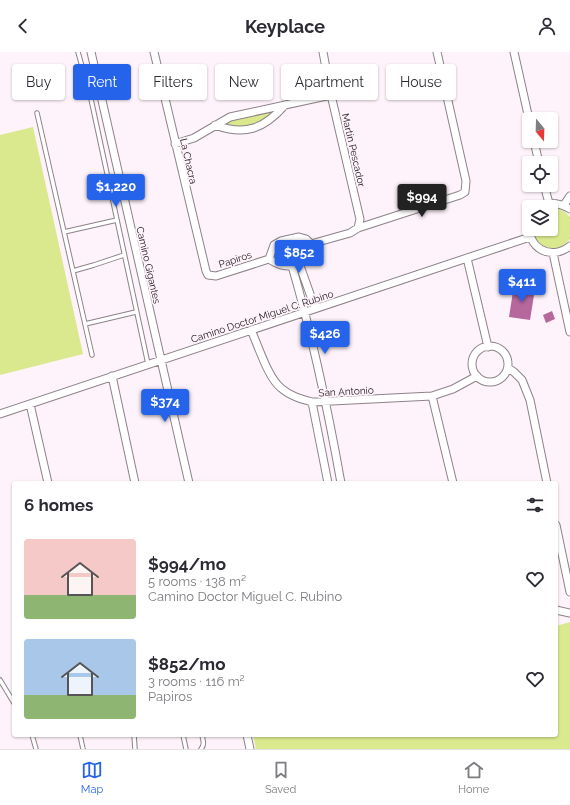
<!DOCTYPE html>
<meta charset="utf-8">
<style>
:root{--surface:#fff;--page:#f7f7f7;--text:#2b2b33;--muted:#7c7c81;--line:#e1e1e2;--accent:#2563eb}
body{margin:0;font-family:Raleway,sans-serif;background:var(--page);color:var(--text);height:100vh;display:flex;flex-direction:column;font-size:15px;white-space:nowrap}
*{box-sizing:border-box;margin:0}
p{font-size:13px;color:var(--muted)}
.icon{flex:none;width:22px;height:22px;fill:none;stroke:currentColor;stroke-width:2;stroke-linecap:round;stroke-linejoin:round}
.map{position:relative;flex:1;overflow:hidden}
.panel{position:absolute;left:12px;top:429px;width:546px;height:256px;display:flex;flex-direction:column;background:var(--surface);border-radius:4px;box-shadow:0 1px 3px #0004}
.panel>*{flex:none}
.top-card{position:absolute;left:12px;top:12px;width:546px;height:36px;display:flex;gap:8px}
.needle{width:26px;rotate:161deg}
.buttons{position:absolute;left:522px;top:60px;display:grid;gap:8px}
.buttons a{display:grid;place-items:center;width:36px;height:36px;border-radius:4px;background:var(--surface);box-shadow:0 1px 3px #0004;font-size:20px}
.price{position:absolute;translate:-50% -34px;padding:0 9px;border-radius:4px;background:var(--accent);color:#fff;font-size:13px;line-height:26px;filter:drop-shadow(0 1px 2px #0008)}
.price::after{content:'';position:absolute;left:50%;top:24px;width:12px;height:9px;margin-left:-6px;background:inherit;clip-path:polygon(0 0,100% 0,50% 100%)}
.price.on{background:#222;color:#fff}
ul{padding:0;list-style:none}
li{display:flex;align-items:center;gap:12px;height:100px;padding:0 12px}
li span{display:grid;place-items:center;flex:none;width:112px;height:80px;border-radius:4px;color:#555}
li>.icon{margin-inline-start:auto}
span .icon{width:48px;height:48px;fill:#fffc;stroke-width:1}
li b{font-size:17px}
h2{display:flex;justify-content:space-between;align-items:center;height:48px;padding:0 12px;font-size:17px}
.pill{padding:0 14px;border-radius:4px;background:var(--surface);box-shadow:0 1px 3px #0004;font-size:14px;line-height:36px}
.pill.on{background:var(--accent);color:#fff}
header{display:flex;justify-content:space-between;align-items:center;height:52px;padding:0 12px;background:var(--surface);font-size:18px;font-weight:700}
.menu{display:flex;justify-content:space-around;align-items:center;height:56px;border-top:1px solid var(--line);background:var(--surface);font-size:11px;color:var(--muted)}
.menu a{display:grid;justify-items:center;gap:2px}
.menu .on{color:var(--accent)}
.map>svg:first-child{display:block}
.green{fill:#dae88e}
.building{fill:#b6689d}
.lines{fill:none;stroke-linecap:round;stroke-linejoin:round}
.lane-casing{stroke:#8e8289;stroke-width:5.5}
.street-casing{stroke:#8e8289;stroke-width:9}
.lane{stroke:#fff;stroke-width:3.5}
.street{stroke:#fff;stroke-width:7}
.labels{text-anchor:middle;stroke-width:3.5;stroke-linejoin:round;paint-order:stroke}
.street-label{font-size:10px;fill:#1c181a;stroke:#fef3fa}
</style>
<header><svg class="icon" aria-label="back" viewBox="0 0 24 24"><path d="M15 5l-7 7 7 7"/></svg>Keyplace<svg class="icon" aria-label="person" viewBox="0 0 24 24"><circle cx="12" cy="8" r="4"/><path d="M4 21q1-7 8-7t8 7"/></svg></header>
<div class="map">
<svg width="570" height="697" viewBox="0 0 570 697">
<rect width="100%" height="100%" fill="#fef3fa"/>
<path class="green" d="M 274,59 L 275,60 L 273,63 L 250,75 L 228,74 L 227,73 L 229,68 Z
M 33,75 L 83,302 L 0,323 L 0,83 Z
M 551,156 C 559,156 565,159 570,165 L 570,187 C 566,191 563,194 557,196 C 545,198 533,189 533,177 L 551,177 Z
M 302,187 L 308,193 C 302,211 291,216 274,206 L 273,201 C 281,189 289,190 302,187 Z
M 570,570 L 570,697 L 256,697 L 253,683 L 556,683 L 556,574 Z"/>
<path class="building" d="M 514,233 L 535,237 L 530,268 L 509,265 Z
M 552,259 L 555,267 L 546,271 L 543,263 Z"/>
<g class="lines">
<g class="lane-casing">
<path id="lane" d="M 78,0 L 91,47 L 148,312
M 37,61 L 92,303
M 64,180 L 117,168
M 73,219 L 94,213 L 124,203
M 85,272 L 136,260
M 0,628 L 14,651
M 32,683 L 36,697
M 80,683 L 83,697
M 134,683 L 135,697
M 183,683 L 186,697
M 201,697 C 205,692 203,689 202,683"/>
</g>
<g class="street-casing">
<path id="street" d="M 91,0 L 189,431
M 154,0 L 206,219 L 208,223 L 216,224 L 269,207
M 323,0 L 331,43 L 360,167 L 358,176
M 514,0 L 529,67
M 215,73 C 245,84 264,77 285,53
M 534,89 L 539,111
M 175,92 L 194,86 L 230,65 L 331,43
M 544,133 L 549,151
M 564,153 L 570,144
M 540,155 C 550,149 560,151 570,157
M 529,170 C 526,195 550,210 570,194
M 311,192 L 350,181 L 358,176 L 460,143 L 465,140 L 466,129 L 437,0
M 553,201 L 570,280
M 467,206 L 488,295
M 269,207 C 287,219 306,216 311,192
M 269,207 L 274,193 L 281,189 L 299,185 L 306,187 L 311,192
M 299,211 L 315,256
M 292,214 C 313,286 328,358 341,431
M 251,278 C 258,293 268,326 281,336 C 290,344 301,347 312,350 L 432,344 L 453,337 L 477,324
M472 312a18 18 0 1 1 36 0a18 18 0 1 1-36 0Z
M 508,316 L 514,320 L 522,328 L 530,348 L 547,431
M 112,324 L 135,431
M 432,344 L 453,431
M 312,350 L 328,431
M 30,352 L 48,431
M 0,362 L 530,185
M 556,473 L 570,540
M 556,558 L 570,561
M 247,683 L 250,697"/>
</g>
<use href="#lane" class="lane"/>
<use href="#street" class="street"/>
</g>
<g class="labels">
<g class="street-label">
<text transform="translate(354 98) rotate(77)" y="4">Martín Pescador</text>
<text transform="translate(189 109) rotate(77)" y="4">La Chacra</text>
<text transform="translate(235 207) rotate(-18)" y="4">Papiros</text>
<text transform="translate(149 213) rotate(77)" y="4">Camino Gigantes</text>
<text transform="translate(262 264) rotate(-18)" y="4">Camino Doctor Miguel C. Rubino</text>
<text transform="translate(346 339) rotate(-3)" y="4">San Antonio</text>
</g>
</g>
</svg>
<div class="buttons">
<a><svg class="needle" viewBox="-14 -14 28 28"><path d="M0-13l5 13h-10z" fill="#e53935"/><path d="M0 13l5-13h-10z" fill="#7c7c81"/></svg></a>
<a><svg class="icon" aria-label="locate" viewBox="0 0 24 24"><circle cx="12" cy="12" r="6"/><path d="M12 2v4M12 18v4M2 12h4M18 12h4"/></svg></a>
<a><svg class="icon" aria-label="layers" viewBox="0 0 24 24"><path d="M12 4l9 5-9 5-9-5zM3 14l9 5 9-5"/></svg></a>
</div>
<b class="price" style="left:116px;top:156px">$1,220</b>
<b class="price on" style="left:422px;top:166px">$994</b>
<b class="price" style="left:299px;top:222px">$852</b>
<b class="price" style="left:522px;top:251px">$411</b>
<b class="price" style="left:325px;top:303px">$426</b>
<b class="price" style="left:165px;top:371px">$374</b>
<div class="top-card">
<a class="pill">Buy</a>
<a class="pill on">Rent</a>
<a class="pill">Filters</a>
<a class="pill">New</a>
<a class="pill">Apartment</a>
<a class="pill">House</a>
</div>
<section class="panel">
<h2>6 homes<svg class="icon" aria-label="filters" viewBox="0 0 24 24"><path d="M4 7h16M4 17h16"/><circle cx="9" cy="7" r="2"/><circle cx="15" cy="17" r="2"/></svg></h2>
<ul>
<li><span style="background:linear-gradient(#f6c9c9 70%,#8fb573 0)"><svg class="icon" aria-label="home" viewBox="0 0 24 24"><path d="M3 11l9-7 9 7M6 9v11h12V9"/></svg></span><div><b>$994/mo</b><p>5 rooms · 138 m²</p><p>Camino Doctor Miguel C. Rubino</p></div><svg class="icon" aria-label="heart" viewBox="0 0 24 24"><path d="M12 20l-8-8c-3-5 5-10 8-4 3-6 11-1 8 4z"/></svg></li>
<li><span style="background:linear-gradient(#a9c7e8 70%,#8fb573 0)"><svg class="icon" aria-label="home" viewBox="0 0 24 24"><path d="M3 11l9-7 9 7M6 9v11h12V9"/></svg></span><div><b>$852/mo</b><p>3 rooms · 116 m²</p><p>Papiros</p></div><svg class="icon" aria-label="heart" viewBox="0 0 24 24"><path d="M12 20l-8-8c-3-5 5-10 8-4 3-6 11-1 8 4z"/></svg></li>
</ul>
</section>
</div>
<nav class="menu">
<a class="on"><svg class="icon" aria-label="map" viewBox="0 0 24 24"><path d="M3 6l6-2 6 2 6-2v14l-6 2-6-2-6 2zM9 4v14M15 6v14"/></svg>Map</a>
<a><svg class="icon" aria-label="saved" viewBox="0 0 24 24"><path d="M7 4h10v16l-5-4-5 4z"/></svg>Saved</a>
<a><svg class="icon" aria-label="home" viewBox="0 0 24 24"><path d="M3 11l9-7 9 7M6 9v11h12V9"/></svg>Home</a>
</nav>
